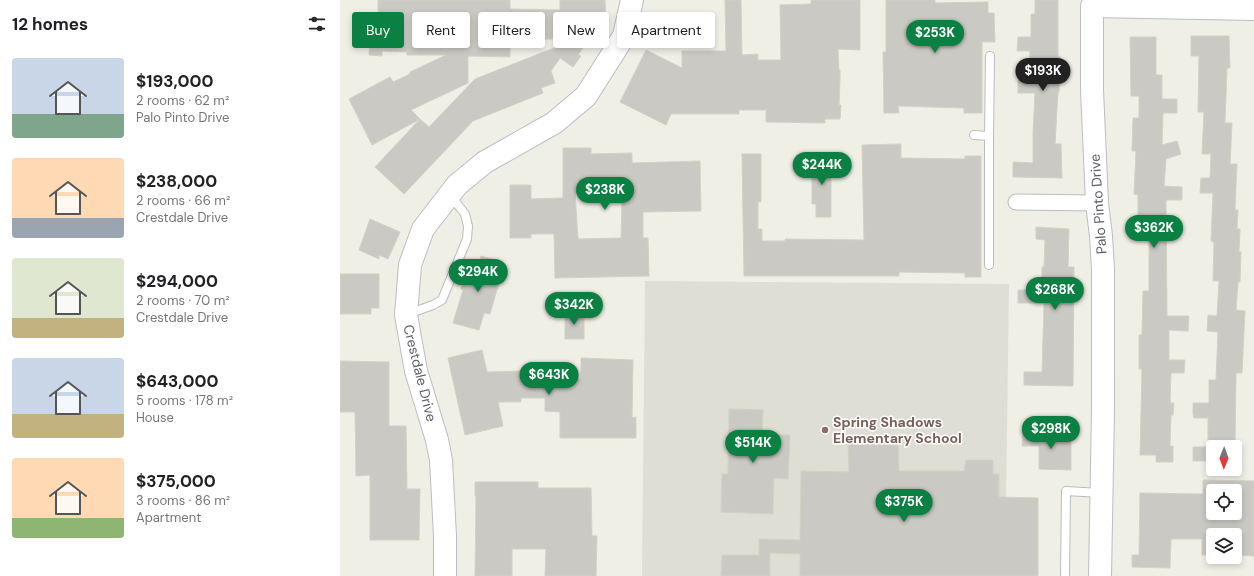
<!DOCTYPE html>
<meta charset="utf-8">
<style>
:root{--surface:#fff;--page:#f2f2f2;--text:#202124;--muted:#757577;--accent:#0b8043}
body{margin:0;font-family:"DM Sans",sans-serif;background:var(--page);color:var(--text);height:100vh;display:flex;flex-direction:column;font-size:15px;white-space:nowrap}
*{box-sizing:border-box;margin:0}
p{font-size:13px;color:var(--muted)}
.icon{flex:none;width:22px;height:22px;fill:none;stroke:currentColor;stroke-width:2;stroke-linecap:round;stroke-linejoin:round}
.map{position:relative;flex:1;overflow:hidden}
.drawer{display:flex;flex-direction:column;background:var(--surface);width:340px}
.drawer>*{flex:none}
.banner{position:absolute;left:12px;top:12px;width:380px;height:36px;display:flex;gap:8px}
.needle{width:26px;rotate:181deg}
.buttons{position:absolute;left:866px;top:440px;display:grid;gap:8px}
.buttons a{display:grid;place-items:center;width:36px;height:36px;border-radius:4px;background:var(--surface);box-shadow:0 2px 6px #0003;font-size:20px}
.price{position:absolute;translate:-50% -34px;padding:0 9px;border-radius:14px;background:var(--accent);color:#fff;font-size:13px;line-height:26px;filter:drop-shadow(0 1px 2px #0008)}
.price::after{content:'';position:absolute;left:50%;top:24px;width:12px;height:9px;margin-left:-6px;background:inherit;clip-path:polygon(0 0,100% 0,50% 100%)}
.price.active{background:#222;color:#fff}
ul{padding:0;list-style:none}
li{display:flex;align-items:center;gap:12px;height:100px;padding:0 12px}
li span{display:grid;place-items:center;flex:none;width:112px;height:80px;border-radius:4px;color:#555}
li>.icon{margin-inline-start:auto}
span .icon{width:48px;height:48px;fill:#fffc;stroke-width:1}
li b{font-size:17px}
h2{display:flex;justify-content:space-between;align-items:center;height:48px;padding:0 12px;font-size:17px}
.chip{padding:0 14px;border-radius:4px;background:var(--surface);box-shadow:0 2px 6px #0003;font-size:14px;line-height:36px}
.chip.active{background:var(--accent);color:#fff}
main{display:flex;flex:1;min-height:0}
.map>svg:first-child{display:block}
.education{fill:#dfded4}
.building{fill:#cac9c3;stroke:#d4d1c4;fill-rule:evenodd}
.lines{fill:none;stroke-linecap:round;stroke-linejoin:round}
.lane-casing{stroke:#babcc1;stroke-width:10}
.street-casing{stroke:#babcc1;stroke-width:17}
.secondary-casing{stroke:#bbbdc3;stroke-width:24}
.lane{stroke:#fff;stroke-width:8}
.street{stroke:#fff;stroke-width:15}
.secondary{stroke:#fff;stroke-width:22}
.education-dot{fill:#8d6e63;stroke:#fff;stroke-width:1.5}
.labels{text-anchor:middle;stroke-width:3;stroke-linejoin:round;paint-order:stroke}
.street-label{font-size:14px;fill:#5d6066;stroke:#fff}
.education-label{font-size:14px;font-weight:bold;fill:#785e54;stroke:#fff;text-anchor:start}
</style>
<main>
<section class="drawer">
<h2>12 homes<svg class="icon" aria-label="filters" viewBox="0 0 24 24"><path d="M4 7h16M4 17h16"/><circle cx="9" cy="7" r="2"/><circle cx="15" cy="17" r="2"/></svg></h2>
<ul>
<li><span style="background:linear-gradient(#c9d6e8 70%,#7fa58c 0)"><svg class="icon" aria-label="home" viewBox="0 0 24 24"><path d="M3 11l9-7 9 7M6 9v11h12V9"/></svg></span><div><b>$193,000</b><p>2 rooms · 62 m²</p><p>Palo Pinto Drive</p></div></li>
<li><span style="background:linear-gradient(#ffd9b3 75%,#9aa5b1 0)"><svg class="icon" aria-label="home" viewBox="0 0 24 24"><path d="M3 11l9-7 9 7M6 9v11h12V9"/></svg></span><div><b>$238,000</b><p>2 rooms · 66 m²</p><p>Crestdale Drive</p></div></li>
<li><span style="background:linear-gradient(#dfe7d0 75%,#c2b280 0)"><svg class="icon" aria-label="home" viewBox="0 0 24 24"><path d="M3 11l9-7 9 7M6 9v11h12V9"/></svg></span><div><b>$294,000</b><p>2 rooms · 70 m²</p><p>Crestdale Drive</p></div></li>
<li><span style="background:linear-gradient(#c9d6e8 70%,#c2b280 0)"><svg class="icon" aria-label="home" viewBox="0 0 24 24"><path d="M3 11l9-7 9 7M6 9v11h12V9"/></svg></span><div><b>$643,000</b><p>5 rooms · 178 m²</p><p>House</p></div></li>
<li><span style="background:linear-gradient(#ffd9b3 75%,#8fb573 0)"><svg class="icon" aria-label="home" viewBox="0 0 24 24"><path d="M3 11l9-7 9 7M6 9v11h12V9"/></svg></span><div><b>$375,000</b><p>3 rooms · 86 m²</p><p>Apartment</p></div></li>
</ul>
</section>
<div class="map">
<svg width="914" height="576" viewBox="0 0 914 576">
<rect width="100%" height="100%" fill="#efefe6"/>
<path class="education" d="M 305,281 L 669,284 L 665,576 L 302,576 Z"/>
<path class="building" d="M 38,0 L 170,0 L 170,9 L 220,10 L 220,0 L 265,0 L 266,22 L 220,22 L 242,37 L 254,32 L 238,55 L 241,56 L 233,67 L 220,58 L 211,71 L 215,83 L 201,88 L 203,93 L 133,121 L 64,194 L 35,167 L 80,119 L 89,127 L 135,79 L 237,39 L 170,39 L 170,57 L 128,56 L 128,83 L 71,110 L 80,119 L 32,145 L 9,99 L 50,77 L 53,82 L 70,74 L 70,72 L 106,55 L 67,55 L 67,52 L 42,51 L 42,56 L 29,55 L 30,39 L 25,39 L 25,25 L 38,25 Z
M 385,0 L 401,0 L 402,55 L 418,54 L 418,60 L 441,60 L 440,5 L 471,4 L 471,0 L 520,0 L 520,50 L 498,49 L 499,70 L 500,70 L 500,80 L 499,105 L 501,105 L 500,119 L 485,119 L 485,123 L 426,122 L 426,110 L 399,110 L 399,114 L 331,114 L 326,125 L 280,102 L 306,50 L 342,68 L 342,51 L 386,51 Z
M 546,0 L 595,0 L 595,3 L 648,2 L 648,13 L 654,13 L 655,42 L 642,42 L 642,113 L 624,113 L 624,108 L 558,106 L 559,113 L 544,113 L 543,52 L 546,52 Z
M 695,0 L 718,0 L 718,57 L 720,57 L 719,92 L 718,92 L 715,144 L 721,144 L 722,178 L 673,177 L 673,162 L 693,163 L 693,133 L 695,93 L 678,93 L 678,78 L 689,78 L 690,51 L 677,51 L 678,37 L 691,37 L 691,14 L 695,14 Z
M 851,36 L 889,36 L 890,68 L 887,68 L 885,123 L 892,123 L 890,164 L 897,164 L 895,210 L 898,210 L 897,229 L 900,229 L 899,252 L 901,252 L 900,282 L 898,282 L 896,310 L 905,311 L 902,373 L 896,373 L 895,447 L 868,447 L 868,418 L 854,418 L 853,414 L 853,403 L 869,403 L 869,380 L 876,380 L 878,332 L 867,331 L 868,315 L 877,316 L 879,281 L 873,281 L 874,242 L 871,241 L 873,193 L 860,193 L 861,178 L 870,178 L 871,154 L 862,154 L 864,112 L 858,112 L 859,56 L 851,56 Z
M 790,37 L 816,37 L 816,75 L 822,75 L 822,99 L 837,99 L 837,113 L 823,113 L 822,145 L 837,141 L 841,154 L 826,159 L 824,186 L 842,187 L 842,200 L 826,200 L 827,316 L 849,316 L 848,331 L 829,330 L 829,360 L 845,360 L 844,373 L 831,373 L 830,403 L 834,403 L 833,415 L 831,415 L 830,446 L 833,446 L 833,462 L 816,462 L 816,455 L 800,455 L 802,369 L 799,369 L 799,335 L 802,335 L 803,291 L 809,291 L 809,238 L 798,238 L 798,195 L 794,194 L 796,151 L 792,151 L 793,118 L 799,118 L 799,96 L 791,96 Z
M 561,144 L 561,158 L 625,159 L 625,156 L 641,156 L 641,277 L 625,277 L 625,273 L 559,272 L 559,276 L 404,276 L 402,154 L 421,154 L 421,202 L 418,202 L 418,229 L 422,229 L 422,241 L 445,241 L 445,239 L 524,240 L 522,145 Z
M 223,148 L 251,148 L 251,154 L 292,153 L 292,163 L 360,161 L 361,211 L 303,212 L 303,238 L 308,238 L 309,276 L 215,278 L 214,234 L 191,234 L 191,238 L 170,238 L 170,185 L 191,185 L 191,199 L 223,198 ZM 235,193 L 265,193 L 265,199 L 282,199 L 281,238 L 238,239 Z
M 475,156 L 491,156 L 491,217 L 476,217 L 476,204 L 472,204 L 472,170 L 475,170 Z
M 30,219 L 60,232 L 48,259 L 39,255 L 39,259 L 19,250 Z
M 696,227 L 729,229 L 728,267 L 734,267 L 733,386 L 684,385 L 684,372 L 702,372 L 704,303 L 678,303 L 678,290 L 702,290 L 702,267 L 704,267 L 705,240 L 696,239 Z
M 141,256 L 162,262 L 156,282 L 159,283 L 150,314 L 144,313 L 139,330 L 113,323 L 123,290 L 121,289 L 127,268 L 136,271 Z
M 0,274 L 39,274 L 39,308 L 31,308 L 31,314 L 0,314 Z
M 225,313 L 244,313 L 244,339 L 225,339 Z
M 142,350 L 147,372 L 181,371 L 181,369 L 196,369 L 196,380 L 218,381 L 218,379 L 241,379 L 241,358 L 293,360 L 292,418 L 296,417 L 296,438 L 220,438 L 220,412 L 205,411 L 205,398 L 181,398 L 181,402 L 158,402 L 163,426 L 125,435 L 108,358 Z
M 0,361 L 49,362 L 49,426 L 66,426 L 67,489 L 80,489 L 79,540 L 30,540 L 30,475 L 16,476 L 15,412 L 0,412 Z
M 389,409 L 423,410 L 422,435 L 450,435 L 448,479 L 434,478 L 433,514 L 381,512 L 382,474 L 388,474 Z
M 683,433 L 700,433 L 700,435 L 731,436 L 731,470 L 699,469 L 699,446 L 682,446 Z
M 508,444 L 558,445 L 559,471 L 624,471 L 626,460 L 653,460 L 653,474 L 659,474 L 659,497 L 698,498 L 698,576 L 460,576 L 460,554 L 430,553 L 430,576 L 381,576 L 382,555 L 419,555 L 419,539 L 460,540 L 461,471 L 509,472 Z
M 853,447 L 866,447 L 866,461 L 853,461 Z
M 863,480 L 914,481 L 914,556 L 895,555 L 895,535 L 873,535 L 873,555 L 862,555 L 862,539 L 831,539 L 830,568 L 792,567 L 792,555 L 799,555 L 800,493 L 863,494 ZM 873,491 L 895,491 L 895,513 L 873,513 Z
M 135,482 L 198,482 L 198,488 L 251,488 L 252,536 L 257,536 L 256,576 L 205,576 L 206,549 L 172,549 L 172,576 L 135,576 L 136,496 L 135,496 Z"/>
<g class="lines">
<g class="lane-casing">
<path id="lane" d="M 634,135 L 649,136 L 649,265
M 649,136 L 650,56
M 68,314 L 93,305 L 102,300 L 127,239 L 128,226 L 125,214 L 110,195
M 725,576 L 726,491 L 761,493"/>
</g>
<g class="street-casing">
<path id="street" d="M 676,202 L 757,203"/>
</g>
<g class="secondary-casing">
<path id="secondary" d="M 105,576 L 105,536 L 101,460 L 97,440 L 76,371 L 66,315 L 70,265 L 83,229 L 117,185 L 145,162 L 214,123 L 246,96 L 284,36 L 292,0
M 760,576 L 763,410 L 763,269 L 761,236 L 757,203 L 752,90 L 752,6 L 914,9"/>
</g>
<use href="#lane" class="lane"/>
<use href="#street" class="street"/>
<use href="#secondary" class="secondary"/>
</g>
<circle class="education-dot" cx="485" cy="430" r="4"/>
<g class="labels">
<g class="street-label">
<text transform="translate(758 204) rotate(-94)" y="5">Palo Pinto Drive</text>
<text transform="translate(80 373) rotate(76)" y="5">Crestdale Drive</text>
</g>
<g class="education-label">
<text x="493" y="427">Spring Shadows<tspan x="493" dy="16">Elementary School</tspan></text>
</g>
</g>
</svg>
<div class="buttons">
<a><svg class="needle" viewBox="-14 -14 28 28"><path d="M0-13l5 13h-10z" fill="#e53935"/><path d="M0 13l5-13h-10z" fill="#757577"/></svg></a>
<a><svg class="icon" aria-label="locate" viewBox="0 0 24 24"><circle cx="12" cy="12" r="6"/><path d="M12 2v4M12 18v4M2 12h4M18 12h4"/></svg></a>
<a><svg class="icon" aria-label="layers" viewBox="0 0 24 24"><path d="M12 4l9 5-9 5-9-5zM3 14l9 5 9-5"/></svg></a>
</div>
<b class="price" style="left:595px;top:54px">$253K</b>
<b class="price active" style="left:703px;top:92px">$193K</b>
<b class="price" style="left:482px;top:186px">$244K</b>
<b class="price" style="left:265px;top:211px">$238K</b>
<b class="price" style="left:814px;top:249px">$362K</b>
<b class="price" style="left:138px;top:293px">$294K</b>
<b class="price" style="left:715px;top:311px">$268K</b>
<b class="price" style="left:234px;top:326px">$342K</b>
<b class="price" style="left:209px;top:396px">$643K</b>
<b class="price" style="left:711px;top:450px">$298K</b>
<b class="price" style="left:413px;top:464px">$514K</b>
<b class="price" style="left:564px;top:523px">$375K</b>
<div class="banner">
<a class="chip active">Buy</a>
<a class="chip">Rent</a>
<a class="chip">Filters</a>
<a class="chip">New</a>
<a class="chip">Apartment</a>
</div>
</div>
</main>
